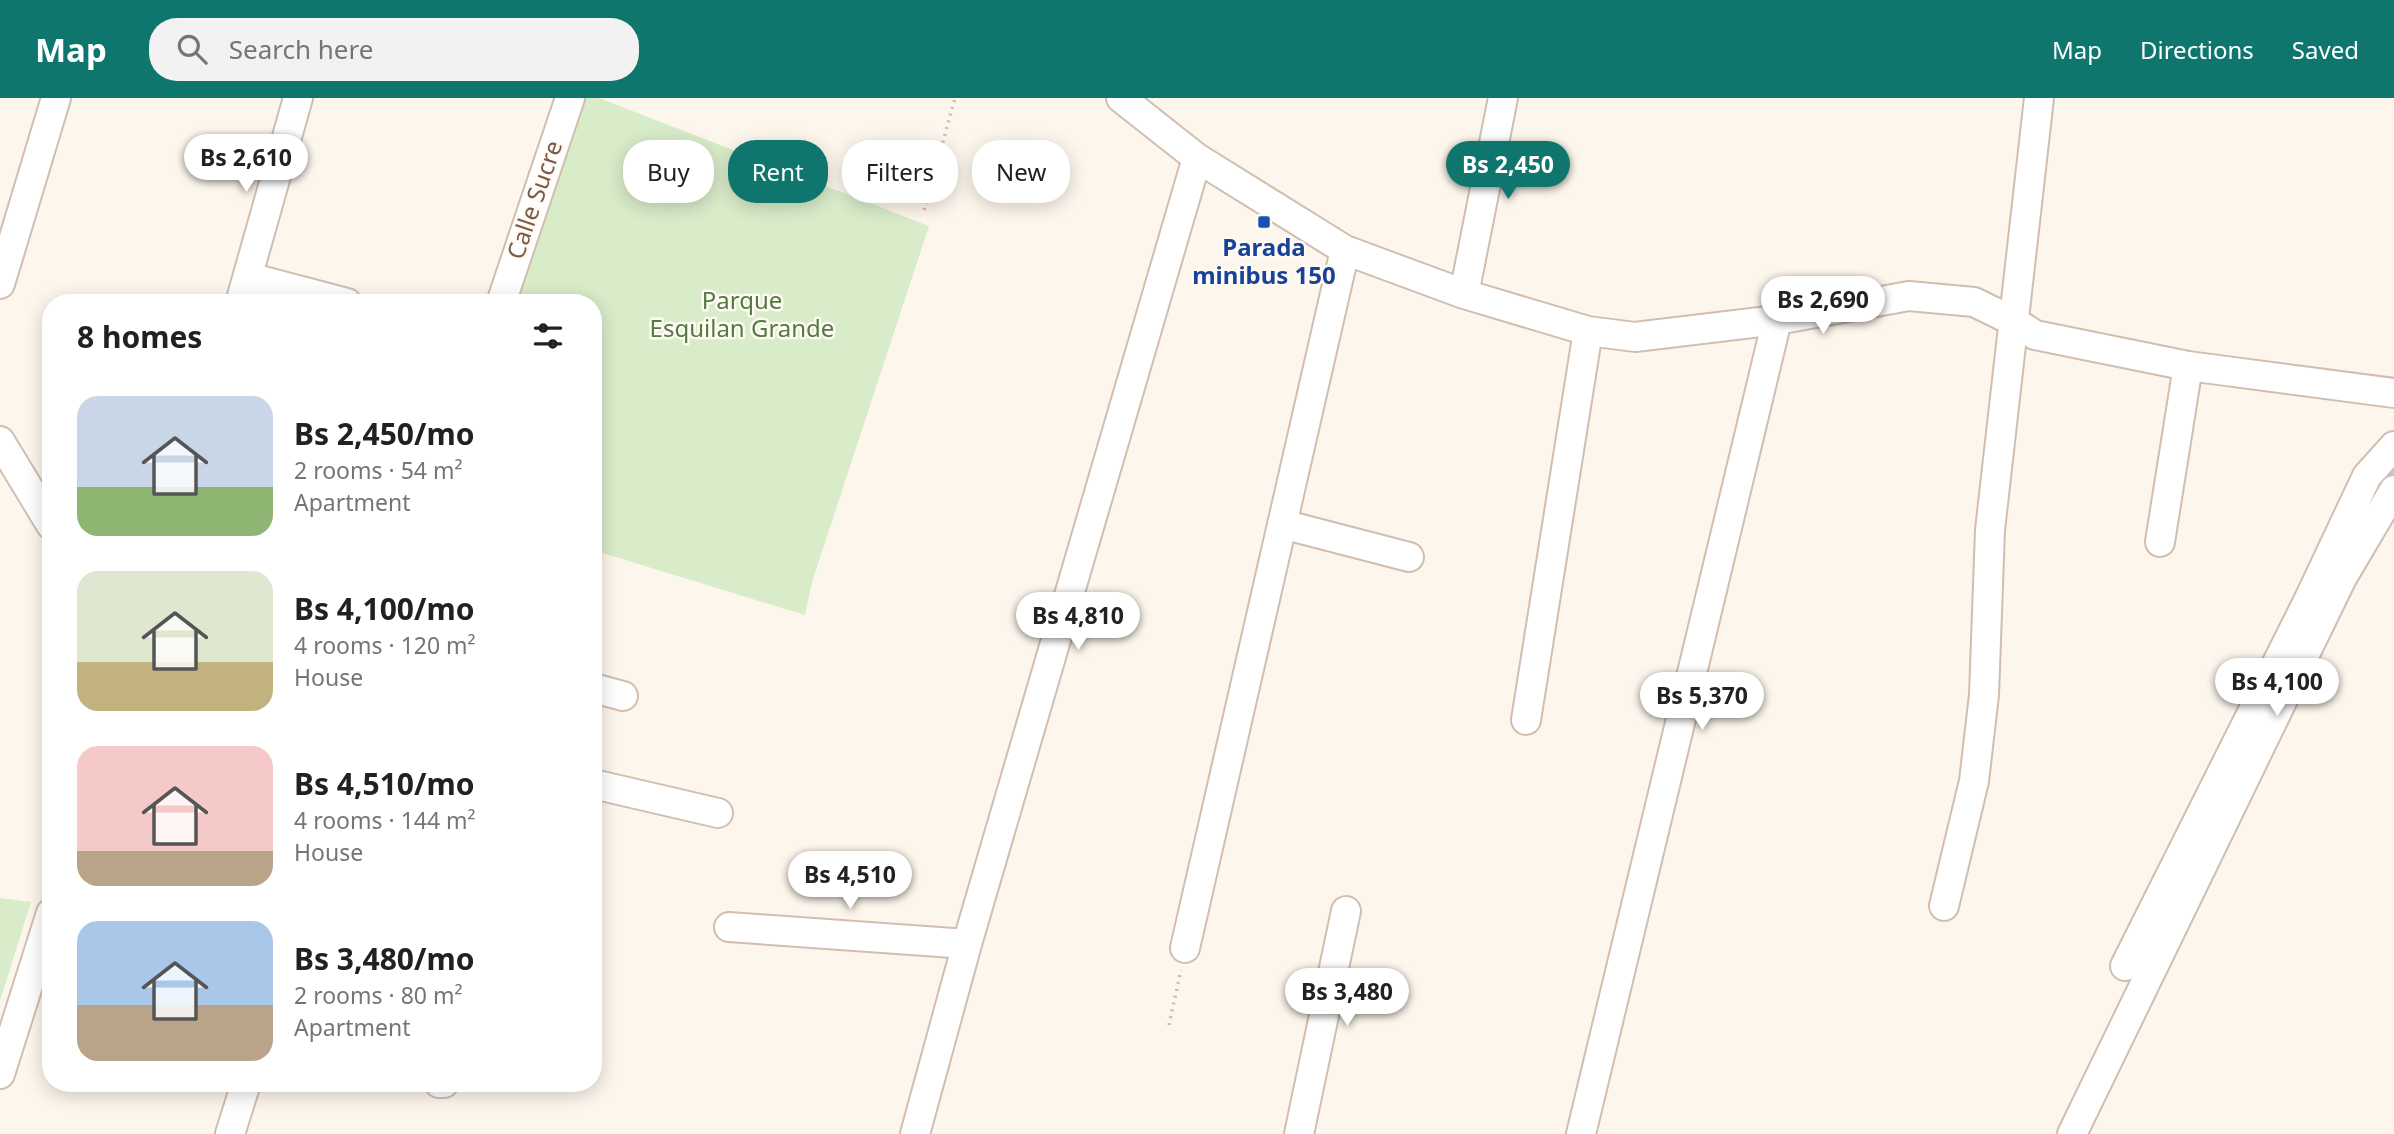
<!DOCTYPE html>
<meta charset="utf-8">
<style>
:root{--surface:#fff;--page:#f2f2f2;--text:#202124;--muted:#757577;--accent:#0f766e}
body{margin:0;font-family:"Noto Sans",sans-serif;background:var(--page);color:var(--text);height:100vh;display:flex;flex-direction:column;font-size:26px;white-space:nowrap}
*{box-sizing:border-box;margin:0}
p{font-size:23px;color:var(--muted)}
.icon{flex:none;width:38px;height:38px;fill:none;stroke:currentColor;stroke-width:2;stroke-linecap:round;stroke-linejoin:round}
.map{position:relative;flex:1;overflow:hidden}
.panel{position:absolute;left:42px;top:196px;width:560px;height:798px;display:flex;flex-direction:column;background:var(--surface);border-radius:28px;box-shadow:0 4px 18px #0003}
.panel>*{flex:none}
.hud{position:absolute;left:623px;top:42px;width:665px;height:63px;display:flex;gap:14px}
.price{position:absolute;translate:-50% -60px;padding:0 16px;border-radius:24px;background:#fff;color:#222;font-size:23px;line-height:46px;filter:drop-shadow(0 2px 4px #0008)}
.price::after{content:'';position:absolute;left:50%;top:42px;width:21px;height:16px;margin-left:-10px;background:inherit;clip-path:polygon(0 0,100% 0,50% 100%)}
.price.on{background:var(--accent);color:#fff}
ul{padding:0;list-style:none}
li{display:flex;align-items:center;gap:21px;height:175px;padding:0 35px}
li span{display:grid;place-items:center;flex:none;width:196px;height:140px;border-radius:21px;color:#555}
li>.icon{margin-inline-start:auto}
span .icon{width:84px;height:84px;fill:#fffc;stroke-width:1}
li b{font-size:30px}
h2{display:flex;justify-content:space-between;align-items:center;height:84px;padding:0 35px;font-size:30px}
.pill{padding:0 24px;border-radius:28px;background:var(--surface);box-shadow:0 4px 18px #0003;font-size:24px;line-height:63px}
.pill.on{background:var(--accent);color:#fff}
header{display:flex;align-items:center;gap:42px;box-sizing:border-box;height:98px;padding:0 35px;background:var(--accent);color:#fff}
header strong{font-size:33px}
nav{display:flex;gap:38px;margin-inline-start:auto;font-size:24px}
.search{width:490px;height:63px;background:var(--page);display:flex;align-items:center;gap:18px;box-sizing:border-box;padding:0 24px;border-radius:28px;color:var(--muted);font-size:26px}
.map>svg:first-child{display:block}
.green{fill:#d8ecc9}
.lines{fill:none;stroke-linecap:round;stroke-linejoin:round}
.stream{stroke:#a5d3da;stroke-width:6}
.minor-casing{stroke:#d1beb0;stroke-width:32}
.path{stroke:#d9b8a5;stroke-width:3.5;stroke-dasharray:2 5;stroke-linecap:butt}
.minor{stroke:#fff;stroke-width:28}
.transit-dot{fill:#1a4fb4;stroke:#fffaf3;stroke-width:2.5}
.labels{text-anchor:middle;stroke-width:5;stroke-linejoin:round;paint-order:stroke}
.street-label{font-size:24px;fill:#7a5c4d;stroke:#fffaf3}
.transit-label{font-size:24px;font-weight:bold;fill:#164399;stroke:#fffaf3}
.park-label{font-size:24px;fill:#537a41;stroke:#fffaf3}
</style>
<header>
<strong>Map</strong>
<div class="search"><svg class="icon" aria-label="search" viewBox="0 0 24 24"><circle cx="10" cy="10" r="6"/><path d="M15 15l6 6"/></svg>Search here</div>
<nav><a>Map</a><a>Directions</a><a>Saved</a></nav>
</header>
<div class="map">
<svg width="2394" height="1036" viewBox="0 0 2394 1036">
<rect width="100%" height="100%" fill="#fdf6ec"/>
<path class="green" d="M 584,0 L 599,0 L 929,128 L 812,484 L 805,517 L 593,452 L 593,205 L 516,205 Z
M 0,800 L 31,804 L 0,903 Z"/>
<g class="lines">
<path class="stream" d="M 2368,409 L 2379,386 L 2394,371"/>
<g class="minor-casing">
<path id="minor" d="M 1121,0 L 1197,60 L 1345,152 L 1464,196 L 1588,233 L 1635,239 L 1777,222 L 1909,198 L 1974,204 L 2015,224 L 2035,237 L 2188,268 L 2394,295
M 248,179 L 347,205
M 0,186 L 56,0
M 1464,196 L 1503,0
M 240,205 L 298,0
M 501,205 L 570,0
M 0,343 L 51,427
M 1282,426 L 1409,459
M 2160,444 L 2188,268
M 593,590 L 623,598
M 1526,622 L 1588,233
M 593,686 L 718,715
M 1944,808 L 1974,683 L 1984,597 L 1990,432 L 2039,0
M 729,829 L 967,846
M 1185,850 L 1345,152
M 2125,868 L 2309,501 L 2367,378 L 2394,348
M 0,976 L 51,815
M 439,985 L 444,985
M 230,1036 L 246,985
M 915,1036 L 967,846 L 1197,60
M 1299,1036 L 1346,813
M 1581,1036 L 1777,222
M 2072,1036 L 2342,480 L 2394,392"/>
</g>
<path class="path" d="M 924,112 L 955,0
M 1169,927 L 1181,872"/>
<use href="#minor" class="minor"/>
</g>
<rect class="transit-dot" x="1257" y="117" width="14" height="14" rx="3.5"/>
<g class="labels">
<g class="street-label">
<text transform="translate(535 102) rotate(-71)" y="8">Calle Sucre</text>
</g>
<g class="transit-label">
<text x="1264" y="158">Parada<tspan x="1264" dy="28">minibus 150</tspan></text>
</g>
<g class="park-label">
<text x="742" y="211">Parque<tspan x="742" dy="28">Esquilan Grande</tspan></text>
</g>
</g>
</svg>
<b class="price" style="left:246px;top:96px">Bs 2,610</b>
<b class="price on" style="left:1508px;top:103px">Bs 2,450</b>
<b class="price" style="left:1823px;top:238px">Bs 2,690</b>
<b class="price" style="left:1078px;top:554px">Bs 4,810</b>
<b class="price" style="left:2277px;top:620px">Bs 4,100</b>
<b class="price" style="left:1702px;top:634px">Bs 5,370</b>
<b class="price" style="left:850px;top:813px">Bs 4,510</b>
<b class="price" style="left:1347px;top:930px">Bs 3,480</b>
<div class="hud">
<a class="pill">Buy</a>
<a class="pill on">Rent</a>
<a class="pill">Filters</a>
<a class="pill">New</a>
</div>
<section class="panel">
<h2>8 homes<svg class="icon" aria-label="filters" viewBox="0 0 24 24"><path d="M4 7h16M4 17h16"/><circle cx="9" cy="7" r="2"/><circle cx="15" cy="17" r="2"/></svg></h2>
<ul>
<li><span style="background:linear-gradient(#c9d6e8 65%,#8fb573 0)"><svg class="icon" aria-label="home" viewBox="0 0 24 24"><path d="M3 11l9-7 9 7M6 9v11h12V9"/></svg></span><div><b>Bs 2,450/mo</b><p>2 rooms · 54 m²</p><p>Apartment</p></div></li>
<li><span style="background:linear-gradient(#dfe7d0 65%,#c2b280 0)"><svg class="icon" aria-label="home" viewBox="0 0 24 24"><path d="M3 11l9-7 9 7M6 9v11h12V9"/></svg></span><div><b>Bs 4,100/mo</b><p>4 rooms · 120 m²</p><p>House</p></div></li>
<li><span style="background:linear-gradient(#f6c9c9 75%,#b9a48a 0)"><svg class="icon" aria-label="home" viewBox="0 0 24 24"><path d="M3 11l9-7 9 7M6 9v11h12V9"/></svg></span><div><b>Bs 4,510/mo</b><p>4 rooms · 144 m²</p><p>House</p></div></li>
<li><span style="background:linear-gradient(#a9c7e8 60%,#b9a48a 0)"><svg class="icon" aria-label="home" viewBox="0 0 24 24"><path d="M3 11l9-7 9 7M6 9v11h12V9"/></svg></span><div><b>Bs 3,480/mo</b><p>2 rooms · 80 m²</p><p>Apartment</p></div></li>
</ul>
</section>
</div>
